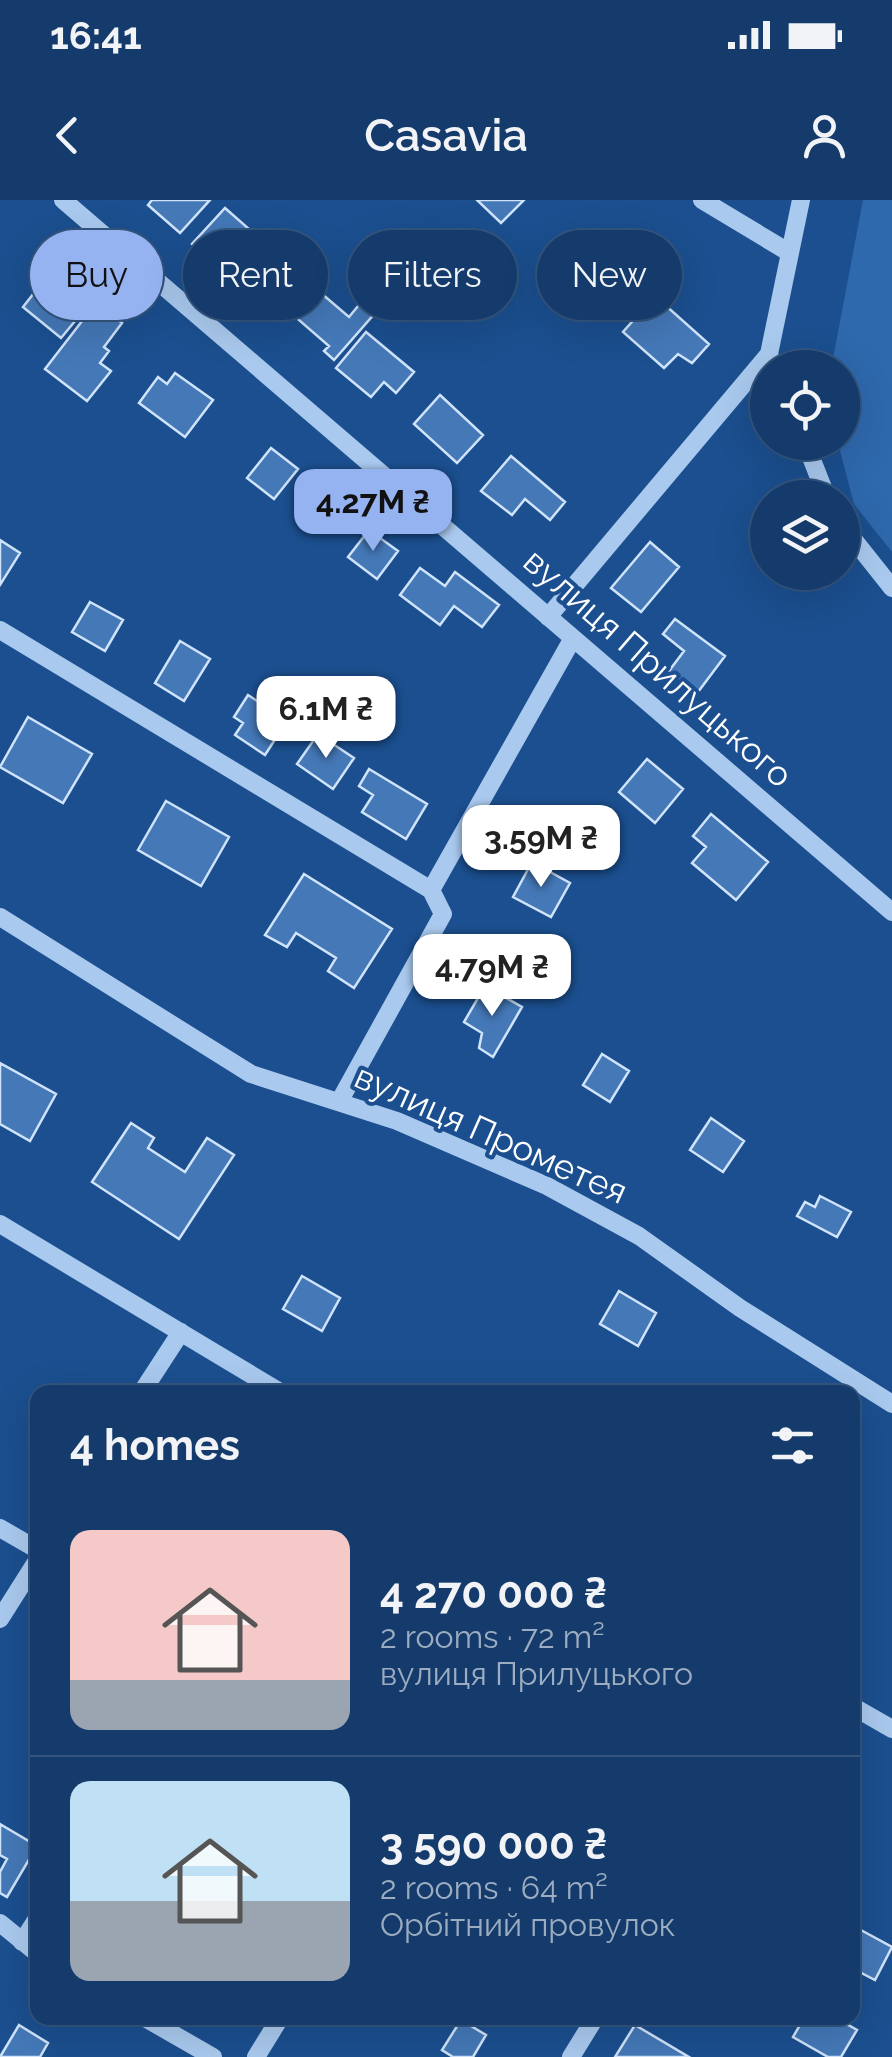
<!DOCTYPE html>
<meta charset="utf-8">
<style>
:root{--surface:#143b6b;--page:#1d4271;--text:#f1f3f6;--muted:#9dadc1;--line:#33557e;--accent:#95b2f1}
body{margin:0;font-family:Raleway,sans-serif;background:var(--page);color:var(--text);height:100vh;display:flex;flex-direction:column;font-size:38px;white-space:nowrap}
*{box-sizing:border-box;margin:0}
p{font-size:32px;color:var(--muted)}
.icon{flex:none;width:55px;height:55px;fill:none;stroke:currentColor;stroke-width:2;stroke-linecap:round;stroke-linejoin:round}
.map{position:relative;flex:1;overflow:hidden}
.drawer{position:absolute;left:30px;top:1185px;width:830px;height:640px;display:flex;flex-direction:column;background:var(--surface);border-radius:20px;box-shadow:0 10px 40px #0002,0 0 0 2px var(--line)}
.drawer>*{flex:none}
.hud{position:absolute;left:30px;top:30px;width:832px;height:90px;display:flex;gap:20px}
.fabs{position:absolute;left:750px;top:150px;display:grid;gap:20px}
.fabs a{display:grid;place-items:center;width:110px;height:110px;border-radius:50%;background:var(--surface);box-shadow:0 10px 40px #0002,0 0 0 2px var(--line);font-size:50px}
.price{position:absolute;translate:-50% -85px;padding:0 22px;border-radius:20px;background:#fff;color:#222;font-size:32px;line-height:65px;filter:drop-shadow(0 2px 5px #0008)}
.price::after{content:'';position:absolute;left:50%;top:60px;width:30px;height:22px;margin-left:-15px;background:inherit;clip-path:polygon(0 0,100% 0,50% 100%)}
.price.current{background:var(--accent);color:#111}
ul{padding:0;list-style:none}
li{display:flex;align-items:center;gap:30px;height:250px;padding:0 40px}
li+li{border-top:2px solid var(--line)}
li span{display:grid;place-items:center;flex:none;width:280px;height:200px;border-radius:20px;color:#555}
li>.icon{margin-inline-start:auto}
span .icon{width:120px;height:120px;fill:#fffc;stroke-width:1}
li b{font-size:42px}
h2{display:flex;justify-content:space-between;align-items:center;height:120px;padding:0 40px;font-size:42px}
.tag{padding:0 35px;border-radius:45px;background:var(--surface);box-shadow:0 10px 40px #0002,0 0 0 2px var(--line);font-size:35px;line-height:90px}
.tag.current{background:var(--accent);color:#111}
.status{display:flex;justify-content:space-between;align-items:center;height:70px;padding:0 50px;background:var(--surface);direction:ltr}
.status svg{height:28px;fill:currentColor}
header{display:flex;justify-content:space-between;align-items:center;height:130px;padding:0 40px;background:var(--surface);font-size:45px;font-weight:600}
.map>svg:first-child{display:block}
.green{fill:#2e69ad}
.building{fill:#4478b7;stroke:#cfe3fa;stroke-width:2.5}
.lines{fill:none;stroke-linecap:round;stroke-linejoin:round}
.minor{stroke:#a9c9ee;stroke-width:18}
.labels{text-anchor:middle;stroke-width:8;stroke-linejoin:round;paint-order:stroke}
.street-label{font-size:35px;fill:#fff;stroke:#1b4f8f}
</style>
<div class="status"><b>16:41</b><svg viewBox="0 0 49 12"><path d="M0 12V9h3v3zM5 12V6h3v6zM10 12V3h3v9zM15 12V0h3v12zM26 1h20v11H26zM47 4h2v5h-2z"/></svg></div>
<header><svg class="icon" aria-label="back" viewBox="0 0 24 24"><path d="M15 5l-7 7 7 7"/></svg>Casavia<svg class="icon" aria-label="person" viewBox="0 0 24 24"><circle cx="12" cy="8" r="4"/><path d="M4 21q1-7 8-7t8 7"/></svg></header>
<div class="map">
<svg width="892" height="1857" viewBox="0 0 892 1857">
<rect width="100%" height="100%" fill="#1b4f8f"/>
<path class="green" d="M 863,0 L 892,0 L 892,352 L 854,304 L 838,243 L 842,242 L 842,168 L 832,167 L 832,164 Z"/>
<path class="building" d="M 152,0 L 210,0 L 180,33 L 148,5 Z
M 477,0 L 524,0 L 501,23 Z
M 225,8 L 249,29 L 216,66 L 192,44 Z
M 58,77 L 90,103 L 61,138 L 23,107 L 45,79 L 53,84 Z
M 308,82 L 349,117 L 363,100 L 376,112 L 334,160 L 324,151 L 329,146 L 285,108 Z
M 655,96 L 709,144 L 692,163 L 678,154 L 664,168 L 623,132 Z
M 96,103 L 122,123 L 104,147 L 109,151 L 100,163 L 111,171 L 87,201 L 45,169 Z
M 366,132 L 414,172 L 396,193 L 384,182 L 371,197 L 336,168 Z
M 175,173 L 213,200 L 185,237 L 139,203 L 158,177 L 167,184 Z
M 440,195 L 483,235 L 457,263 L 414,224 Z
M 271,248 L 298,269 L 274,299 L 247,278 Z
M 511,256 L 565,302 L 550,320 L 525,299 L 512,315 L 481,291 Z
M 369,330 L 398,351 L 377,379 L 348,357 Z
M 0,340 L 20,353 L 0,385 Z
M 650,342 L 679,367 L 641,412 L 611,388 Z
M 420,368 L 445,386 L 455,372 L 499,405 L 482,427 L 454,406 L 440,425 L 400,395 Z
M 90,402 L 123,420 L 105,451 L 72,432 Z
M 675,419 L 725,456 L 698,492 L 669,471 L 684,451 L 663,434 Z
M 180,441 L 210,459 L 184,501 L 155,483 Z
M 248,495 L 287,521 L 265,555 L 235,535 L 243,523 L 234,517 Z
M 28,517 L 92,554 L 63,603 L 0,567 Z
M 318,534 L 354,558 L 333,589 L 297,564 Z
M 647,559 L 683,589 L 655,623 L 619,592 Z
M 369,569 L 427,604 L 406,639 L 362,612 L 373,595 L 359,586 Z
M 166,601 L 229,637 L 201,686 L 138,650 Z
M 711,614 L 768,662 L 736,700 L 692,663 L 706,647 L 693,636 Z
M 532,662 L 570,683 L 551,717 L 513,697 Z
M 304,674 L 392,729 L 354,788 L 328,771 L 336,758 L 296,733 L 287,747 L 265,735 Z
M 485,786 L 522,807 L 493,857 L 479,848 L 482,833 L 464,822 Z
M 602,854 L 629,871 L 610,902 L 583,885 Z
M 0,863 L 56,894 L 30,941 L 0,924 Z
M 711,918 L 744,941 L 723,972 L 690,950 Z
M 131,923 L 154,938 L 148,948 L 185,972 L 207,938 L 234,955 L 179,1039 L 92,982 Z
M 820,996 L 851,1012 L 837,1037 L 797,1016 L 805,1002 L 815,1007 Z
M 302,1076 L 340,1098 L 322,1131 L 283,1109 Z
M 619,1091 L 656,1113 L 638,1146 L 600,1124 Z
M 0,1624 L 37,1646 L 7,1697 L 0,1693 L 0,1672 L 7,1659 L 0,1655 Z
M 859,1729 L 892,1747 L 875,1780 L 852,1768 L 852,1740 Z
M 804,1818 L 836,1818 L 857,1830 L 841,1857 L 828,1857 L 793,1837 Z
M 461,1820 L 486,1835 L 473,1857 L 453,1857 L 442,1850 Z
M 19,1825 L 48,1843 L 40,1857 L 0,1857 Z
M 635,1825 L 689,1857 L 615,1857 Z"/>
<g class="lines">
<path class="minor" d="M 63,0 L 892,712
M 702,0 L 790,53
M 774,168 L 769,154 L 801,0
M 805,242 L 827,298
M 842,325 L 892,388
M 548,417 L 769,154
M 0,430 L 431,690
M 431,690 L 573,438
M 0,717 L 251,874 L 397,921 L 547,986 L 639,1036 L 740,1108 L 892,1204
M 339,902 L 443,714 L 431,690
M 0,1024 L 280,1192
M 142,1192 L 181,1132
M 0,1328 L 38,1350
M 0,1419 L 38,1359
M 852,1506 L 892,1529
M 0,1723 L 38,1754
M 22,1742 L 38,1717
M 145,1818 L 213,1857
M 256,1857 L 280,1818
M 571,1857 L 595,1818"/>
</g>
<g class="labels">
<g class="street-label">
<text transform="translate(658 468) rotate(41)" y="12">вулиця Прилуцького</text>
<text transform="translate(491 934) rotate(24)" y="12">вулиця Прометея</text>
</g>
</g>
</svg>
<div class="fabs">
<a><svg class="icon" aria-label="locate" viewBox="0 0 24 24"><circle cx="12" cy="12" r="6"/><path d="M12 2v4M12 18v4M2 12h4M18 12h4"/></svg></a>
<a><svg class="icon" aria-label="layers" viewBox="0 0 24 24"><path d="M12 4l9 5-9 5-9-5zM3 14l9 5 9-5"/></svg></a>
</div>
<b class="price current" style="left:373px;top:354px">4.27M ₴</b>
<b class="price" style="left:326px;top:561px">6.1M ₴</b>
<b class="price" style="left:541px;top:690px">3.59M ₴</b>
<b class="price" style="left:492px;top:819px">4.79M ₴</b>
<div class="hud">
<a class="tag current">Buy</a>
<a class="tag">Rent</a>
<a class="tag">Filters</a>
<a class="tag">New</a>
</div>
<section class="drawer">
<h2>4 homes<svg class="icon" aria-label="filters" viewBox="0 0 24 24"><path d="M4 7h16M4 17h16"/><circle cx="9" cy="7" r="2"/><circle cx="15" cy="17" r="2"/></svg></h2>
<ul>
<li><span style="background:linear-gradient(#f6c9c9 75%,#9aa5b1 0)"><svg class="icon" aria-label="home" viewBox="0 0 24 24"><path d="M3 11l9-7 9 7M6 9v11h12V9"/></svg></span><div><b>4 270 000 ₴</b><p>2 rooms · 72 m²</p><p>вулиця Прилуцького</p></div></li>
<li><span style="background:linear-gradient(#bfe0f5 60%,#9aa5b1 0)"><svg class="icon" aria-label="home" viewBox="0 0 24 24"><path d="M3 11l9-7 9 7M6 9v11h12V9"/></svg></span><div><b>3 590 000 ₴</b><p>2 rooms · 64 m²</p><p>Орбітний провулок</p></div></li>
</ul>
</section>
</div>
